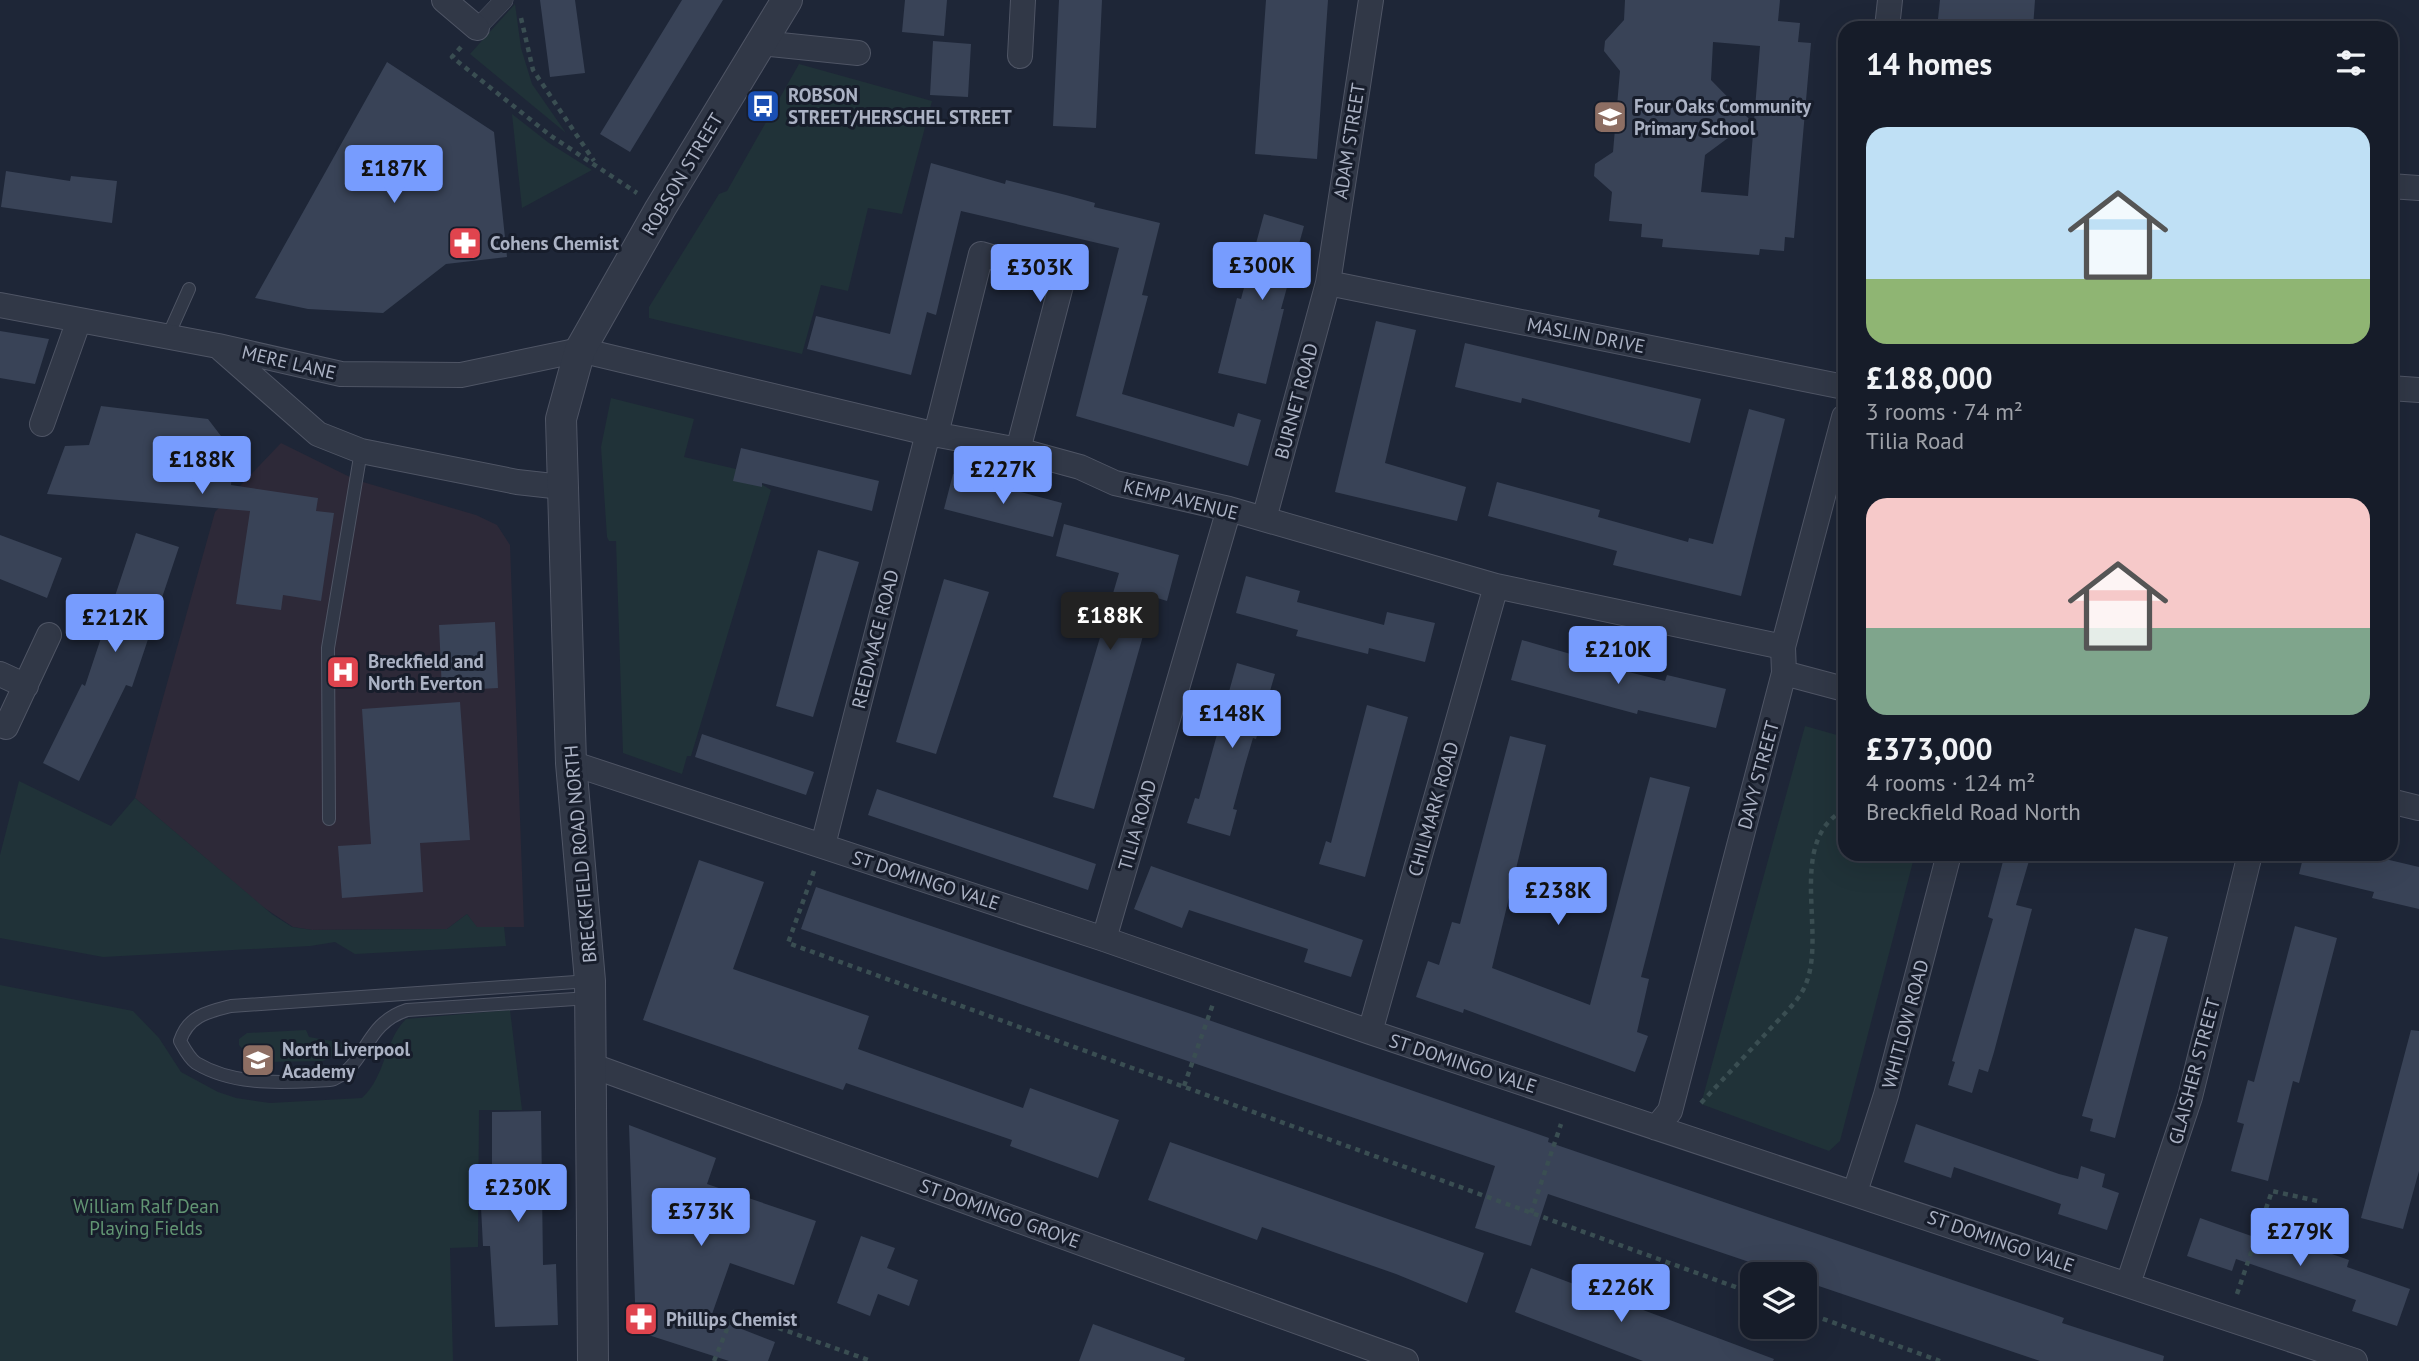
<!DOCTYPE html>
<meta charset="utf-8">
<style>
:root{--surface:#161c29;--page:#1f2531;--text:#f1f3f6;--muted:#9ea1a8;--line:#353a46;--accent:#779cfe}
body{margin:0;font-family:"PT Sans",sans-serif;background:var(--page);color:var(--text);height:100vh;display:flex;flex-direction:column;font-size:26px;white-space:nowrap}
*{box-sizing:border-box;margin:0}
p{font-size:23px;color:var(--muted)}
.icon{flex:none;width:38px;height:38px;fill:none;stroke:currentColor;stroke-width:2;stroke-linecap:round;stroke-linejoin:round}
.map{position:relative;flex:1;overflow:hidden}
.panel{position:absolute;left:1838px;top:21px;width:560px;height:840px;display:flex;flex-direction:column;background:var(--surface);border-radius:21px;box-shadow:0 7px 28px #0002,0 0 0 2px var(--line)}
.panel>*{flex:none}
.fabs{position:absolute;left:1740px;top:1262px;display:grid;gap:14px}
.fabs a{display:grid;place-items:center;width:77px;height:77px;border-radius:14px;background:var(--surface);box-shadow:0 7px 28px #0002,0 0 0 2px var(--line);font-size:35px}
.price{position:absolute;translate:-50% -60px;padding:0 16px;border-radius:7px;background:var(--accent);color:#111;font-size:23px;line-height:46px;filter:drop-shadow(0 2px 4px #0008)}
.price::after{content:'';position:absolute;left:50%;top:42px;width:21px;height:16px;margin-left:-10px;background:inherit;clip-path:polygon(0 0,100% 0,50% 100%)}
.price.current{background:#222;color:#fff}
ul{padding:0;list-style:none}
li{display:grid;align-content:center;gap:14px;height:371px;padding:0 28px}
li span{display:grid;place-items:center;height:217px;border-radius:21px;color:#555}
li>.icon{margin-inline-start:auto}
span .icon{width:126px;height:126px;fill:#fffc;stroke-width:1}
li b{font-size:30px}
h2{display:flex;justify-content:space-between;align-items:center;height:84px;padding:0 28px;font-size:30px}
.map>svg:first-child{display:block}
.medical{fill:#2d2938}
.green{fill:#203238}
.building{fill:#394357;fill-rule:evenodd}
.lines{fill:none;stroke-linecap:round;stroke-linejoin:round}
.service-casing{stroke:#4f5565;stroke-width:14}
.pedestrian-casing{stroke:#4f5565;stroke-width:19}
.minor-casing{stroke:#4f5565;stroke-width:26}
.tertiary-casing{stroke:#4f5565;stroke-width:32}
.path{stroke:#3a4e52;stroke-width:4.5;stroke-dasharray:5 5;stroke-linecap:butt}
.service{stroke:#313847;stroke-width:12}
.pedestrian{stroke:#313847;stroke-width:18}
.minor{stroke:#313847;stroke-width:24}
.tertiary{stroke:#313847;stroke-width:30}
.labels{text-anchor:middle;stroke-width:6;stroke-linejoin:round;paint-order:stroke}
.poi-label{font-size:19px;font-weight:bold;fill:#abb2c4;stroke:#171d2b;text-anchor:start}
.street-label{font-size:19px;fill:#abb2c4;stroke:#171d2b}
.park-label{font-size:19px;fill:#629573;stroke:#171d2b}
</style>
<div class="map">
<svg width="2419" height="1361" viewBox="0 0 2419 1361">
<rect width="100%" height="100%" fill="#1e2637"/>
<path class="medical" d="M 281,443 L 356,480 L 476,515 L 497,525 L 510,545 L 524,927 L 476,927 L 467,914 L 447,929 L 312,930 L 293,927 L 260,905 L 135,798 L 215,512 Z"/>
<path class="green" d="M 515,4 L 521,48 L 532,84 L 566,133 L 470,54 Z
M 799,64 L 932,101 L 902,214 L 868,208 L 848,291 L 821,285 L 802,354 L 649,318 L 649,307 L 719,194 L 727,191 Z
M 512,114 L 549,143 L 592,170 L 522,208 Z
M 611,398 L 694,419 L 684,457 L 736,469 L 771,490 L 691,756 L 687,756 L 682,774 L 623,753 L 616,541 L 609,541 L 607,537 L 601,447 Z
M 1805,726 L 1844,737 L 1844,854 L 1915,854 L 1840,1141 L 1829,1151 L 1701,1104 Z
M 19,781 L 111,826 L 135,798 L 273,915 L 292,927 L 312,930 L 447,929 L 467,914 L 477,927 L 504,927 L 506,946 L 355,954 L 335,942 L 310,946 L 103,957 L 0,938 L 0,855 Z
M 0,985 L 133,1011 L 159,1038 L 181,1072 L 218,1092 L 236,1098 L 270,1103 L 362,1098 C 386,1076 384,1041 406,1019 L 510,1010 L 522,1110 L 479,1110 L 478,1247 L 450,1248 L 453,1361 L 0,1361 Z
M 306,1030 L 309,1037 L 344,1043 L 339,1052 L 323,1061 L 267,1062 L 250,1057 L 239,1045 L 239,1039 L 247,1033 Z"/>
<path class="building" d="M 540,0 L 575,0 L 585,73 L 550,77 Z
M 682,0 L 723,0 L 630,152 L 600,134 Z
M 905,0 L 947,0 L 944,36 L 902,32 Z
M 1059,0 L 1102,0 L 1096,128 L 1053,126 Z
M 1266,0 L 1328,0 L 1317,159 L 1255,154 Z
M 1625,0 L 1780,0 L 1778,21 L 1800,23 L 1798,42 L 1811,43 L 1794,238 L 1785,237 L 1784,251 L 1760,249 L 1759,255 L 1662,247 L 1663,239 L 1641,237 L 1642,224 L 1609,221 L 1612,192 L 1594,176 L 1595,164 L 1613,152 L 1620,71 L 1604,51 L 1605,41 L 1624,20 ZM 1713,42 L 1760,46 L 1748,196 L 1701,192 L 1705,155 L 1751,121 L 1711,80 Z
M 1940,0 L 2035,0 L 2033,28 L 1937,28 Z
M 933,41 L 971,44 L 968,97 L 930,95 Z
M 387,62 L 494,132 L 507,257 L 446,264 L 383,313 L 308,309 L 255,298 Z
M 931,163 L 1005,184 L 1006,180 L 1066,195 L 1095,203 L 1094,207 L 1160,223 L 1142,295 L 1148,296 L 1122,394 L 1234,427 L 1238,413 L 1261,420 L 1248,466 L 1076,416 L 1119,248 L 961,211 L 936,315 L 927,312 L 911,375 L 807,349 L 816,316 L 890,334 Z
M 6,171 L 70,181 L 71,176 L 117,181 L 112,223 L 1,207 Z
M 1264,214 L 1304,226 L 1281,309 L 1284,309 L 1266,384 L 1218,373 L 1237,298 L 1241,299 Z
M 1376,321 L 1416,330 L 1385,463 L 1466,487 L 1457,521 L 1335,492 Z
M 0,331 L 49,339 L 35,384 L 0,378 Z
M 1465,343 L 1701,399 L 1690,443 L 1522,398 L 1521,403 L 1455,387 Z
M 101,406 L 208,419 L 234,453 L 231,485 L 318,498 L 316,511 L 334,513 L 321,601 L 283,595 L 281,610 L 236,604 L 250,511 L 47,494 L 65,446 L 89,445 Z
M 1749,409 L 1785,419 L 1741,596 L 1613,565 L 1617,551 L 1488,516 L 1497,482 L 1600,510 L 1598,517 L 1688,542 L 1689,538 L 1713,544 Z
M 741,448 L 879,481 L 872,511 L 762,483 L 762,487 L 733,481 Z
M 953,474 L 1062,503 L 1053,537 L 944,509 Z
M 1064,524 L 1179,555 L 1167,601 L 1154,597 L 1094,809 L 1053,797 L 1119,573 L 1056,556 Z
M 136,533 L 179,547 L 132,687 L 126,685 L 79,781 L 43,763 L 82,684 L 85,686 Z
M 0,535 L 62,558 L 47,598 L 0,579 Z
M 818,550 L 859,562 L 813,717 L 776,706 Z
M 1246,576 L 1300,591 L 1297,602 L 1384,625 L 1387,612 L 1435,623 L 1425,662 L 1369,648 L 1368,654 L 1296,636 L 1298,630 L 1236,613 Z
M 944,579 L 989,592 L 936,754 L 896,742 Z
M 495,622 L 498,688 L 442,691 L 439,625 Z
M 1522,640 L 1581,657 L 1580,660 L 1665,681 L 1667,675 L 1726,689 L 1716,728 L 1638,710 L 1637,714 L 1511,680 Z
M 1237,663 L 1275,674 L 1256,739 L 1253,738 L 1245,765 L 1233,809 L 1237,810 L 1230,836 L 1187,823 L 1195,798 L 1199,799 Z
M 460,702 L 470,840 L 420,843 L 423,892 L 342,898 L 338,846 L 371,844 L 362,709 Z
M 1367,705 L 1408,717 L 1365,877 L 1319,864 L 1326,841 L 1331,843 Z
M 702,734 L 814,772 L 806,795 L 695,757 Z
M 1510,736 L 1546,745 L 1492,968 L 1590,1005 L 1650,777 L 1690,787 L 1641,977 L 1649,979 L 1637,1032 L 1648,1036 L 1635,1072 L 1464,1009 L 1463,1013 L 1416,997 L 1428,961 L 1439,965 L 1452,922 L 1460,924 Z
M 877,789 L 1096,864 L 1088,890 L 868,815 Z
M 2005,854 L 2031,854 L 2016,905 L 2032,909 L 1994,1052 L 1988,1072 L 1979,1069 L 1972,1093 L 1948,1085 L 1955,1062 L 1952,1061 L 1993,919 L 1988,917 Z
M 2304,854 L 2364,854 L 2419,867 L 2419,909 L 2372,898 L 2374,892 L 2299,874 Z
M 699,860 L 764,882 L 733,969 L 869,1016 L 858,1049 L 1023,1108 L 1030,1088 L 1119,1120 L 1098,1178 L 1010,1146 L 1012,1140 L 846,1083 L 843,1090 L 643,1020 Z
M 1151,866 L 1363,940 L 1351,977 L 1304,962 L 1308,949 L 1189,910 L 1182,928 L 1134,909 Z
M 816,887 L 1200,1017 L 1549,1138 L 1548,1142 L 2064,1318 L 2062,1323 L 2164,1356 L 2163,1361 L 2040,1361 L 1804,1281 L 1804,1274 L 1785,1274 L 1770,1269 L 1548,1194 L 1531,1246 L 1475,1228 L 1495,1166 L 801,929 Z
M 2295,926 L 2337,938 L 2299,1083 L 2293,1081 L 2268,1181 L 2231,1171 L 2244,1124 L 2237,1122 L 2248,1080 L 2254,1082 Z
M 2135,928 L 2168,937 L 2115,1138 L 2090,1131 L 2093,1119 L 2082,1116 Z
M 2411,1030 L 2419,1031 L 2419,1171 L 2403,1229 L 2361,1218 Z
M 541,1111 L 543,1265 L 556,1264 L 558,1325 L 495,1327 L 490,1246 L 483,1246 L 480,1188 L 492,1188 L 492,1112 Z
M 1916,1124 L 2059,1174 L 2078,1179 L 2081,1166 L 2105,1174 L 2102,1187 L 2119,1193 L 2107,1230 L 2058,1214 L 2061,1204 L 1954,1167 L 1951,1178 L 1904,1162 Z
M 629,1125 L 716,1158 L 707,1184 L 816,1221 L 794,1285 L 730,1263 L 711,1317 L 775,1342 L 768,1361 L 729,1361 L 636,1331 Z
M 1170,1142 L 1484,1253 L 1467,1303 L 1396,1274 L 1262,1227 L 1257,1240 L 1148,1200 Z
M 2200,1218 L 2260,1239 L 2263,1230 L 2349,1260 L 2347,1267 L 2410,1289 L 2397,1326 L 2352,1311 L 2356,1300 L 2236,1259 L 2232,1271 L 2187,1256 Z
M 861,1236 L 895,1248 L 887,1268 L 918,1280 L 909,1306 L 878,1294 L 870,1316 L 837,1303 Z
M 1531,1268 L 1774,1359 L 1773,1361 L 1643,1361 L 1515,1312 Z
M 1093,1324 L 1185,1358 L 1184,1361 L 1079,1361 Z"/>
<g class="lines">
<g class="service-casing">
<path id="service" d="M 168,336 L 189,289
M 329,819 L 328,648 L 361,451
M 590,981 L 231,1006 C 207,1012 188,1016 180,1041 C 184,1048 189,1058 196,1063 C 231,1084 273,1083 312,1081 C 319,1080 328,1081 334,1079 C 368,1063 364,1024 407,1010 L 590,998"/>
</g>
<g class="pedestrian-casing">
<path id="pedestrian" d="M 477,28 L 504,0"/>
</g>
<g class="minor-casing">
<path id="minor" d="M 444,0 L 477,28
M 1887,28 L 1890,0
M 761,43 L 858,53
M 1020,56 L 1023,0
M 2390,186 L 2419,188
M 1328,283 L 1844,387
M 0,305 L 218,346 L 341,374 L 461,375 L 580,350 L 928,433 L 1018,450 L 1080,467 L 1115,483 L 1229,509 L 1496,586 L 1783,647
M 220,348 L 318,434 L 361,451 L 517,482 L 562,487
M 2390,388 L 2419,390
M 42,424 L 79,320
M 936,434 L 981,254 L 1063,278 L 1018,450
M 1264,519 L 1328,283 L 1371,0
M 1784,673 L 1844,689
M 0,674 L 26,686
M 6,727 L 49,635
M 571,763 L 1104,939 L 1370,1032 L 2355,1361
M 2390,801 L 2419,808
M 823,845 L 928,433
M 1104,939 L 1229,509
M 1370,1032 L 1496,586
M 593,1066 L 1406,1361
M 1656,1128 L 1670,1111 L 1784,673 L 1783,647 L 1844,417
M 1855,1192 L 1886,1095 L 1949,854
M 2128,1284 L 2190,1097 L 2250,854"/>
</g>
<g class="tertiary-casing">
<path id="tertiary" d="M 593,1361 L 590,981 L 571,763 L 561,419 L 580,350 L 660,209 L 787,0"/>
</g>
<path class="path" d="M 521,18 L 533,70 L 594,161
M 461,47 L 452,57 L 551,136 L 637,193
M 814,871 L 788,943 L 1752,1293
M 1184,1086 L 1213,1004
M 1701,1103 C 1724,1078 1748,1053 1771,1028 C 1782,1016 1798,1002 1805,986 C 1828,935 1785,842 1844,810
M 1531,1213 L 1561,1124
M 2237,1294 L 2272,1191 L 2322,1202
M 1804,1312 L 1940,1361
M 714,1361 L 734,1312 L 871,1361"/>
<use href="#service" class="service"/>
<use href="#pedestrian" class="pedestrian"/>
<use href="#minor" class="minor"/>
<use href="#tertiary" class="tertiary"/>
</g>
<defs>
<g id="bus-square" transform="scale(1.75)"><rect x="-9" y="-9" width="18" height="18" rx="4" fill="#1a4fb4" stroke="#171d2b"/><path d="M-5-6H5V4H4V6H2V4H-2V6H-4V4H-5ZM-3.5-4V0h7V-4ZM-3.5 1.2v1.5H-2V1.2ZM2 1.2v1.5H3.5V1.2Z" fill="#fff"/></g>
<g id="school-square" transform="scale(1.75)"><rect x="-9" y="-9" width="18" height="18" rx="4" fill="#8d6e63" stroke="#171d2b"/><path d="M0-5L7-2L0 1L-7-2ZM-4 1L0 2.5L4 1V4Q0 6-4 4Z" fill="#fff"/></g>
<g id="pharmacy-square" transform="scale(1.75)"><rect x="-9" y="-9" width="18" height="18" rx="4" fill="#e0444e" stroke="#171d2b"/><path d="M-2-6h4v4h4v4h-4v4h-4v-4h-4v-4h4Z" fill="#fff"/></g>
<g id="hospital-square" transform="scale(1.75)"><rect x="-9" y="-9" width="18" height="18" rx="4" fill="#e0444e" stroke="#171d2b"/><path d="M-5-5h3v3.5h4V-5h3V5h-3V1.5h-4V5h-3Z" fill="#fff"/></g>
</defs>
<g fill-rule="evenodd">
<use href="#bus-square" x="763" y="106"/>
<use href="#school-square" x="1610" y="117"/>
<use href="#pharmacy-square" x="465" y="243"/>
<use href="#hospital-square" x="343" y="672"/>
<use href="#school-square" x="258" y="1060"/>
<use href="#pharmacy-square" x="641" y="1319"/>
</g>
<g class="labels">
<g class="poi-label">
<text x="788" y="102">ROBSON<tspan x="788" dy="22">STREET/HERSCHEL STREET</tspan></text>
<text x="1634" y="113">Four Oaks Community<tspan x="1634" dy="22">Primary School</tspan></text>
<text x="490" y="250">Cohens Chemist</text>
<text x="368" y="668">Breckfield and<tspan x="368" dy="22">North Everton</tspan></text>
<text x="282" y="1056">North Liverpool<tspan x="282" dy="22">Academy</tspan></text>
<text x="666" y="1326">Phillips Chemist</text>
</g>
<g class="street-label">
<text transform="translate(1349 141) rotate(-81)" y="7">ADAM STREET</text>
<text transform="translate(682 174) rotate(-59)" y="7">ROBSON STREET</text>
<text transform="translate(1586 335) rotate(11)" y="7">MASLIN DRIVE</text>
<text transform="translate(289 362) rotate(13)" y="7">MERE LANE</text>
<text transform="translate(1296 401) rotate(-75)" y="7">BURNET ROAD</text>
<text transform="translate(1181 499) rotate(14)" y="7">KEMP AVENUE</text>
<text transform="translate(875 639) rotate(-76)" y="7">REEDMACE ROAD</text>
<text transform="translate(1758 775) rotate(-75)" y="7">DAVY STREET</text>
<text transform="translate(1433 809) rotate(-74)" y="7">CHILMARK ROAD</text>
<text transform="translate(1137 825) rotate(-74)" y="7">TILIA ROAD</text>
<text transform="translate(580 854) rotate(-95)" y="7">BRECKFIELD ROAD NORTH</text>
<text transform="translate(926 880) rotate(18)" y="7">ST DOMINGO VALE</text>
<text transform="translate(1905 1024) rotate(-75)" y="7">WHITLOW ROAD</text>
<text transform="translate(1463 1063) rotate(18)" y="7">ST DOMINGO VALE</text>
<text transform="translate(2194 1071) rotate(-75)" y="7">GLAISHER STREET</text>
<text transform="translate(1000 1213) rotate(20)" y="7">ST DOMINGO GROVE</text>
<text transform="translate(2001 1241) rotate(19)" y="7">ST DOMINGO VALE</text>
</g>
<g class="park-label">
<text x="146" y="1213">William Ralf Dean<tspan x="146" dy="22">Playing Fields</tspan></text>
</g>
</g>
</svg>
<div class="fabs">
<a><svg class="icon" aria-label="layers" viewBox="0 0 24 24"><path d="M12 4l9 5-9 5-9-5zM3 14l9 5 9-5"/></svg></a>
</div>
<b class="price" style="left:394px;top:205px">£187K</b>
<b class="price" style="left:1262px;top:302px">£300K</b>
<b class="price" style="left:1040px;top:304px">£303K</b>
<b class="price" style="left:202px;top:496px">£188K</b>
<b class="price" style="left:1003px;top:506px">£227K</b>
<b class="price current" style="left:1110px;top:652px">£188K</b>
<b class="price" style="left:115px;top:654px">£212K</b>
<b class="price" style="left:1618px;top:686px">£210K</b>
<b class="price" style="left:1232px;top:750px">£148K</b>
<b class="price" style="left:1558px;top:927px">£238K</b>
<b class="price" style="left:518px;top:1224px">£230K</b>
<b class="price" style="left:701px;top:1248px">£373K</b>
<b class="price" style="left:2300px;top:1268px">£279K</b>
<b class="price" style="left:1621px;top:1324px">£226K</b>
<section class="panel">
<h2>14 homes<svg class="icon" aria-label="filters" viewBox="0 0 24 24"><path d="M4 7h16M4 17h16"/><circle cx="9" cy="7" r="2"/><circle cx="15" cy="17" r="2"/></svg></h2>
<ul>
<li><span style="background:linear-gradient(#bfe0f5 70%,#8fb573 0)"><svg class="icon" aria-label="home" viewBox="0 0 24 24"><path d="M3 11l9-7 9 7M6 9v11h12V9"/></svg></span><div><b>£188,000</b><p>3 rooms · 74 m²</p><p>Tilia Road</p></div></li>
<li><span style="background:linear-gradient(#f6c9c9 60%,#7fa58c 0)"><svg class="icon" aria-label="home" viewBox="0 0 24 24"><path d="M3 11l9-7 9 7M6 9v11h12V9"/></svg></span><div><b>£373,000</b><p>4 rooms · 124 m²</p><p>Breckfield Road North</p></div></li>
</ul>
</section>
</div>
